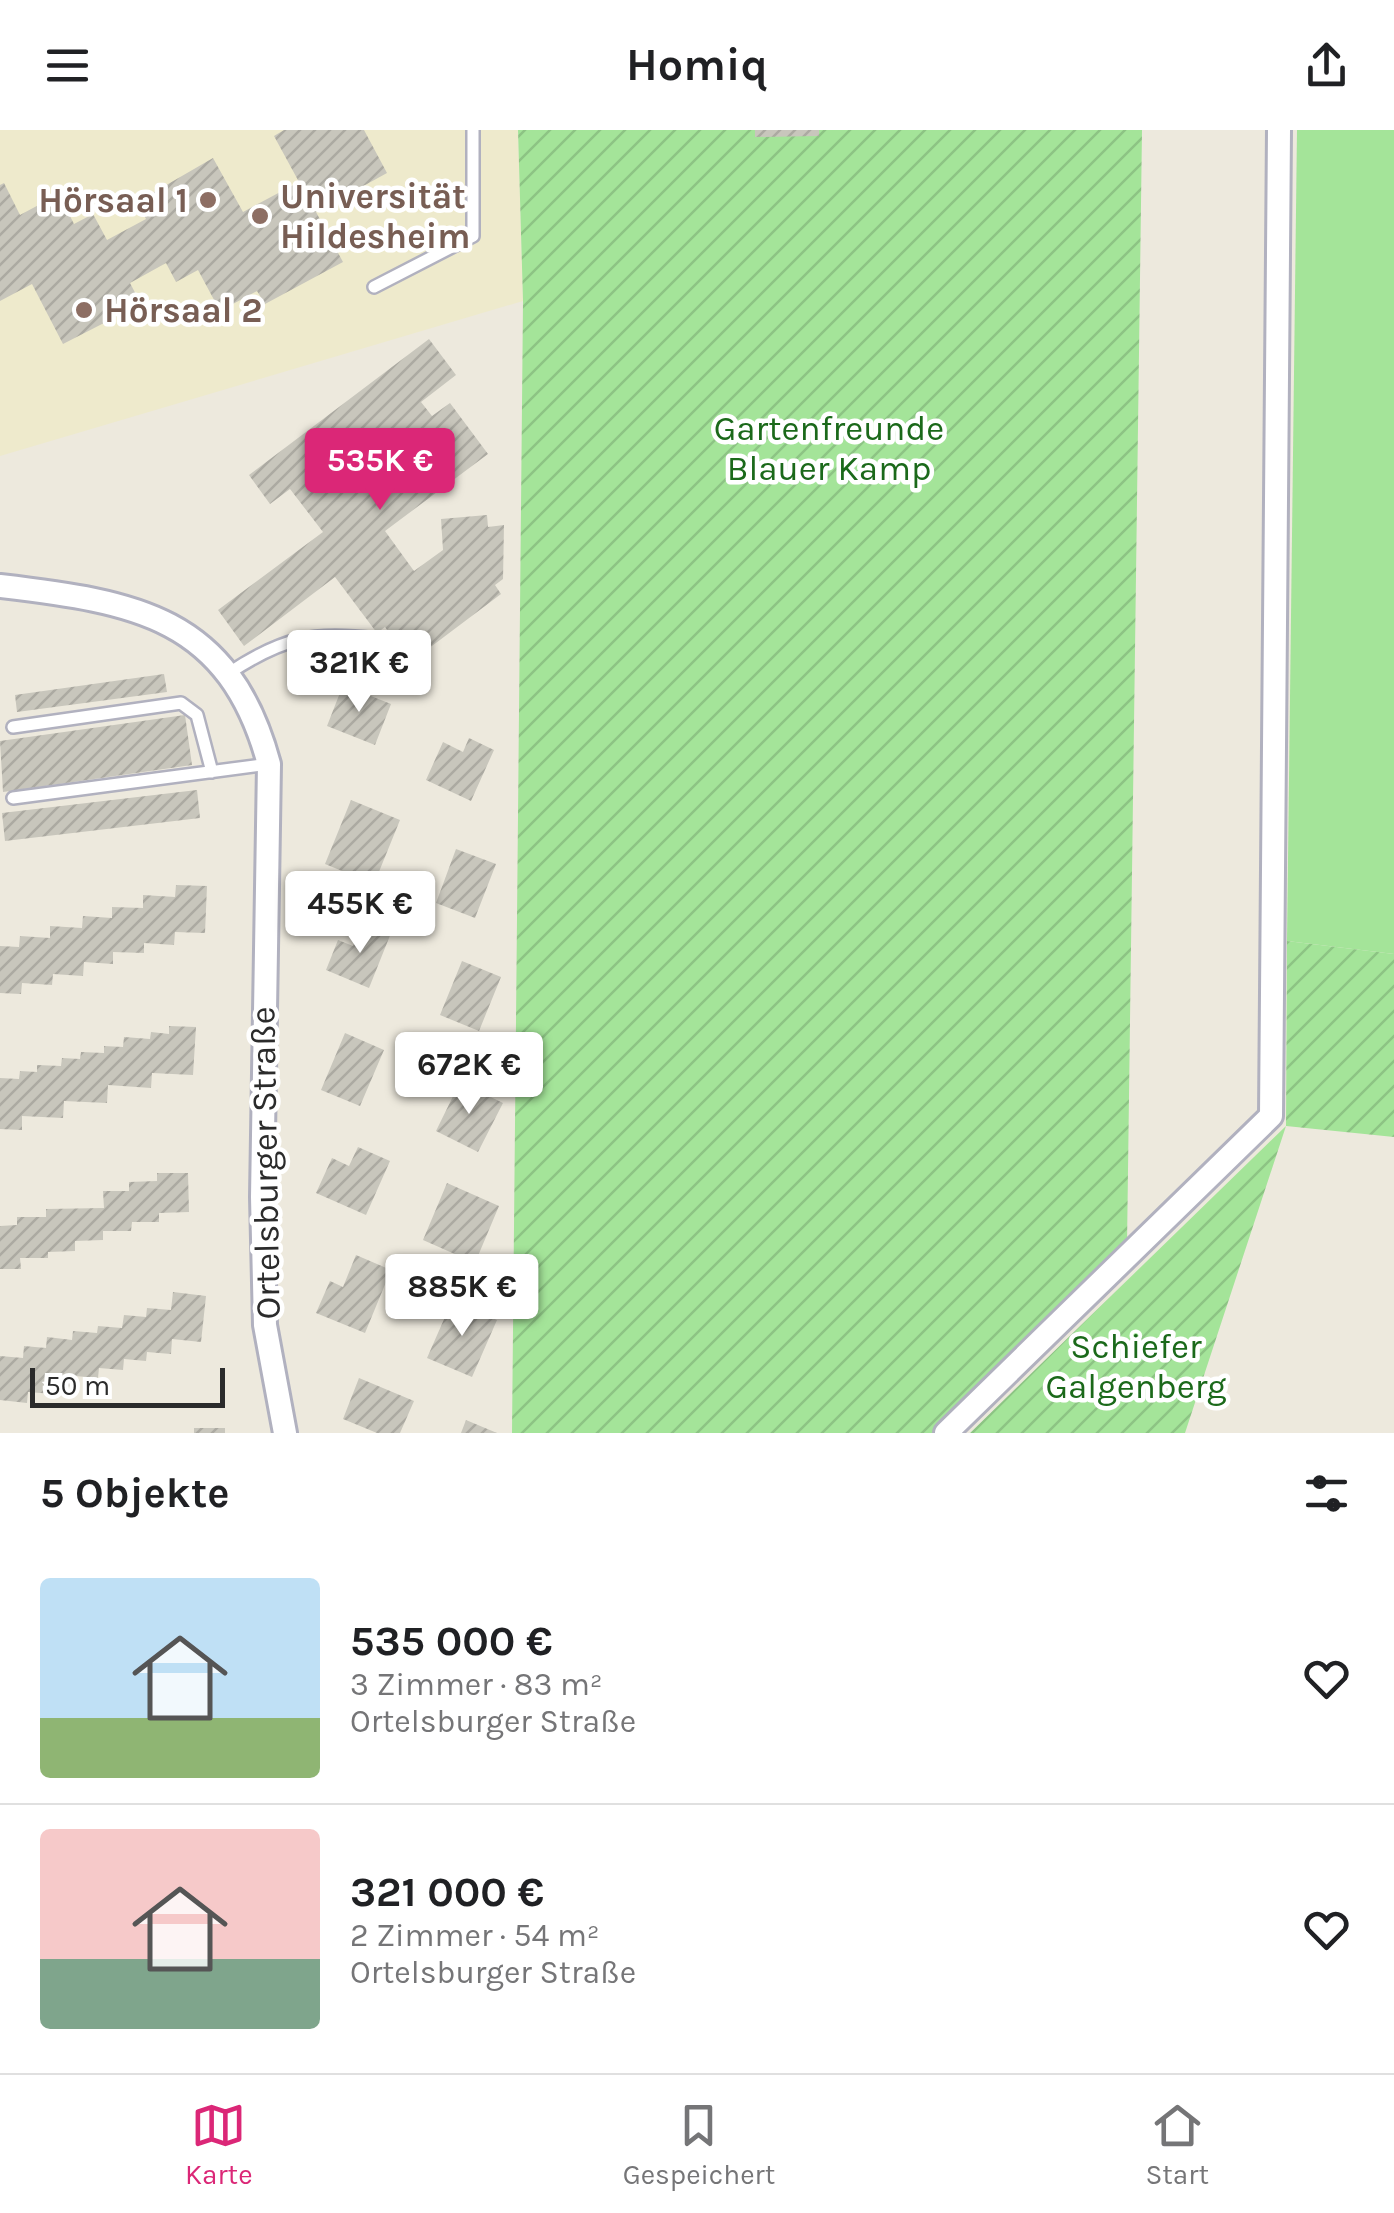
<!DOCTYPE html>
<html lang="de">
<meta charset="utf-8">
<style>
:root{--surface:#fff;--page:#f6f6f6;--text:#202124;--muted:#757577;--line:#e0e0e0;--accent:#db2777}
body{margin:0;font-family:Karla,sans-serif;background:var(--page);color:var(--text);height:100vh;display:flex;flex-direction:column;font-size:38px;white-space:nowrap}
*{box-sizing:border-box;margin:0}
p{font-size:32px;color:var(--muted)}
.icon{flex:none;width:55px;height:55px;fill:none;stroke:currentColor;stroke-width:2;stroke-linecap:round;stroke-linejoin:round}
.map{position:relative;height:1303px;overflow:hidden}
.side{display:flex;flex-direction:column;background:var(--surface);flex:1}
.side>*{flex:none}
.scale{position:absolute;left:30px;bottom:25px;width:195px;box-sizing:border-box;padding-left:10px;border:5px solid #2b2b2b;border-top:0;font-size:28px;line-height:35px;white-space:nowrap;color:#2b2b2b;-webkit-text-stroke:8px #fff;paint-order:stroke}
.price{position:absolute;translate:-50% -85px;padding:0 22px;border-radius:10px;background:#fff;color:#222;font-size:32px;line-height:65px;filter:drop-shadow(0 2px 5px #0008)}
.price::after{content:'';position:absolute;left:50%;top:60px;width:30px;height:22px;margin-left:-15px;background:inherit;clip-path:polygon(0 0,100% 0,50% 100%)}
.price.on{background:var(--accent);color:#fff}
ul{padding:0;list-style:none}
li{display:flex;align-items:center;gap:30px;height:250px;padding:0 40px}
li+li{border-top:2px solid var(--line)}
li span{display:grid;place-items:center;flex:none;width:280px;height:200px;border-radius:10px;color:#555}
li>.icon{margin-inline-start:auto}
span .icon{width:120px;height:120px;fill:#fffc;stroke-width:1}
li b{font-size:42px}
h2{display:flex;justify-content:space-between;align-items:center;height:120px;padding:0 40px;font-size:42px}
header{display:flex;justify-content:space-between;align-items:center;height:130px;padding:0 40px;background:var(--surface);font-size:45px;font-weight:700}
.menu{display:flex;justify-content:space-around;align-items:center;height:140px;border-top:2px solid var(--line);background:var(--surface);font-size:28px;color:var(--muted)}
.menu a{display:grid;justify-items:center;gap:5px}
.menu .on{color:var(--accent)}
.map>svg:first-child{display:block}
.education{fill:#eeeacc}
.grass{fill:#a4e499}
.garden{fill:url(#garden-furrows)}
.building{fill:url(#building-hatch)}
.lines{fill:none;stroke-linecap:round;stroke-linejoin:round}
.service-casing{stroke:#b1b1bf;stroke-width:16}
.minor-casing{stroke:#b1b1bf;stroke-width:28}
.service{stroke:#fff;stroke-width:11}
.minor{stroke:#fff;stroke-width:22}
.education-dot{fill:#8d6e63;stroke:#fff;stroke-width:4}
.labels{text-anchor:middle;stroke-width:9;stroke-linejoin:round;paint-order:stroke}
.education-label{font-size:35px;font-weight:bold;fill:#785e54;stroke:#fff;text-anchor:start}
.park-label{font-size:35px;fill:#1b691a;stroke:#fff}
.street-label{font-size:35px;fill:#2b2b2b;stroke:#fff}
</style>
<header><svg class="icon" aria-label="menu" viewBox="0 0 24 24"><path d="M4 6h16M4 12h16M4 18h16"/></svg>Homiq<svg class="icon" aria-label="share" viewBox="0 0 24 24"><path d="M12 15V3M7 8l5-5 5 5M5 13v7h14v-7"/></svg></header>
<div class="map">
<svg width="1394" height="1303" viewBox="0 0 1394 1303">
<defs>
<pattern id="garden-furrows" width="10" height="10" patternUnits="userSpaceOnUse" patternTransform="scale(2.5)"><rect width="10" height="10" fill="#a4e499"/><path d="M-1 1l2-2M0 10L10 0M9 11l2-2" fill="none" stroke="#8dc484"/></pattern>
<pattern id="building-hatch" width="6" height="6" patternUnits="userSpaceOnUse" patternTransform="scale(2.5)"><rect width="6" height="6" fill="#c8c6bc"/><path d="M-1 1l2-2M0 6l6-6M5 7l2-2" fill="none" stroke="#acaaa2"/></pattern>
</defs>
<rect width="100%" height="100%" fill="#ede9dd"/>
<path class="education" d="M 0,0 L 518,0 L 523,171 L 0,326 Z"/>
<path class="grass" d="M 1297,0 L 1394,0 L 1394,824 L 1287,811 Z"/>
<path class="garden" d="M 518,0 L 1142,0 L 1127,1115 L 933,1303 L 512,1303 L 523,171 Z
M 1287,811 L 1394,824 L 1394,1007 L 1286,996 L 1185,1303 L 970,1303 L 1286,996 Z"/>
<path class="building" d="M 284,0 L 364,0 L 387,43 L 316,82 L 343,132 L 265,174 L 257,161 L 220,181 L 198,140 L 176,152 L 166,133 L 130,153 L 141,174 L 63,214 L 32,154 L 0,171 L 0,55 L 4,53 L 20,85 L 59,64 L 74,94 L 93,84 L 107,110 L 146,89 L 137,72 L 213,28 L 243,82 L 299,52 L 274,6 Z
M 755,0 L 819,0 L 819,6 L 755,7 Z
M 429,209 L 456,245 L 421,272 L 432,286 L 450,273 L 488,324 L 385,401 L 414,441 L 443,420 L 441,389 L 487,385 L 488,397 L 504,395 L 503,449 L 495,455 L 501,464 L 412,531 L 401,516 L 392,523 L 386,516 L 394,510 L 385,497 L 377,503 L 335,447 L 244,516 L 218,480 L 323,402 L 290,359 L 270,374 L 249,345 Z
M 164,544 L 167,562 L 17,582 L 15,565 Z
M 343,555 L 391,574 L 375,615 L 327,596 Z
M 185,585 L 192,635 L 3,662 L 0,611 Z
M 469,608 L 494,620 L 471,671 L 426,650 L 443,612 L 463,622 Z
M 197,660 L 200,688 L 5,711 L 2,683 Z
M 351,670 L 400,690 L 374,754 L 325,734 Z
M 456,719 L 496,734 L 475,788 L 436,773 Z
M 176,755 L 207,756 L 205,803 L 175,802 L 174,815 L 144,813 L 144,823 L 113,822 L 113,834 L 84,832 L 83,846 L 53,844 L 52,855 L 22,853 L 21,864 L 0,863 L 0,816 L 19,817 L 20,806 L 50,808 L 50,796 L 82,798 L 83,786 L 112,788 L 112,777 L 143,778 L 143,765 L 175,767 Z
M 363,792 L 391,803 L 369,858 L 326,840 L 338,810 L 353,816 Z
M 462,831 L 501,847 L 479,901 L 440,885 Z
M 169,896 L 196,897 L 193,945 L 152,943 L 151,958 L 108,955 L 107,973 L 64,971 L 63,988 L 22,986 L 22,1000 L 0,999 L 0,948 L 19,949 L 20,941 L 37,942 L 37,935 L 61,936 L 62,928 L 80,929 L 81,922 L 104,923 L 104,916 L 123,917 L 124,907 L 150,909 L 151,902 L 169,904 Z
M 345,903 L 384,920 L 360,976 L 321,960 Z
M 460,952 L 503,973 L 478,1022 L 436,1001 Z
M 358,1017 L 390,1031 L 366,1085 L 316,1063 L 332,1028 L 349,1036 Z
M 157,1043 L 188,1043 L 189,1082 L 159,1083 L 159,1092 L 132,1092 L 131,1101 L 103,1101 L 103,1110 L 75,1111 L 75,1121 L 48,1122 L 48,1128 L 20,1128 L 21,1139 L 0,1139 L 0,1096 L 17,1095 L 17,1087 L 46,1087 L 46,1079 L 104,1078 L 103,1061 L 129,1061 L 129,1052 L 157,1051 Z
M 447,1053 L 499,1076 L 475,1133 L 423,1110 Z
M 356,1125 L 391,1140 L 365,1203 L 316,1183 L 330,1151 L 343,1157 Z
M 173,1162 L 206,1166 L 201,1212 L 172,1209 L 171,1224 L 147,1222 L 146,1231 L 124,1229 L 123,1240 L 99,1238 L 98,1248 L 75,1246 L 74,1257 L 54,1255 L 53,1264 L 28,1262 L 27,1273 L 0,1270 L 0,1226 L 23,1228 L 24,1216 L 46,1218 L 47,1207 L 72,1210 L 73,1201 L 97,1203 L 98,1196 L 122,1198 L 124,1185 L 146,1187 L 147,1178 L 171,1180 Z
M 452,1171 L 497,1190 L 472,1247 L 427,1228 Z
M 359,1248 L 414,1271 L 400,1303 L 377,1303 L 343,1289 Z
M 466,1290 L 497,1303 L 461,1303 Z
M 194,1298 L 225,1298 L 225,1303 L 194,1303 Z"/>
<g class="lines">
<g class="service-casing">
<path id="service" d="M 374,157 L 473,106 L 473,0
M 229,543 C 282,508 312,501 376,509
M 13,597 L 181,573 L 197,585 L 212,642
M 13,668 L 269,634"/>
</g>
<g class="minor-casing">
<path id="minor" d="M 0,456 C 135,472 229,486 269,634 L 262,1067 L 265,1195 L 285,1303
M 946,1303 L 1271,986 L 1279,0"/>
</g>
<use href="#service" class="service"/>
<use href="#minor" class="minor"/>
</g>
<g class="education-dot">
<circle cx="208" cy="70" r="10"/>
<circle cx="260" cy="86" r="10"/>
<circle cx="84" cy="180" r="10"/>
</g>
<g class="labels">
<g class="education-label">
<text x="280" y="78">Universität<tspan x="280" dy="40">Hildesheim</tspan></text>
<text x="188" y="82" text-anchor="end">Hörsaal 1</text>
<text x="104" y="192">Hörsaal 2</text>
</g>
<g class="park-label">
<text x="829" y="310">Gartenfreunde<tspan x="829" dy="40">Blauer Kamp</tspan></text>
<text x="1136" y="1228">Schiefer<tspan x="1136" dy="40">Galgenberg</tspan></text>
</g>
<g class="street-label">
<text transform="translate(265 1033) rotate(-91)" y="12">Ortelsburger Straße</text>
</g>
</g>
</svg>
<div class="scale">50 m</div>
<b class="price on" style="left:380px;top:383px">535K €</b>
<b class="price" style="left:359px;top:585px">321K €</b>
<b class="price" style="left:360px;top:826px">455K €</b>
<b class="price" style="left:469px;top:987px">672K €</b>
<b class="price" style="left:462px;top:1209px">885K €</b>
</div>
<section class="side">
<h2>5 Objekte<svg class="icon" aria-label="filters" viewBox="0 0 24 24"><path d="M4 7h16M4 17h16"/><circle cx="9" cy="7" r="2"/><circle cx="15" cy="17" r="2"/></svg></h2>
<ul>
<li><span style="background:linear-gradient(#bfe0f5 70%,#8fb573 0)"><svg class="icon" aria-label="home" viewBox="0 0 24 24"><path d="M3 11l9-7 9 7M6 9v11h12V9"/></svg></span><div><b>535 000 €</b><p>3 Zimmer · 83 m²</p><p>Ortelsburger Straße</p></div><svg class="icon" aria-label="heart" viewBox="0 0 24 24"><path d="M12 20l-8-8c-3-5 5-10 8-4 3-6 11-1 8 4z"/></svg></li>
<li><span style="background:linear-gradient(#f6c9c9 65%,#7fa58c 0)"><svg class="icon" aria-label="home" viewBox="0 0 24 24"><path d="M3 11l9-7 9 7M6 9v11h12V9"/></svg></span><div><b>321 000 €</b><p>2 Zimmer · 54 m²</p><p>Ortelsburger Straße</p></div><svg class="icon" aria-label="heart" viewBox="0 0 24 24"><path d="M12 20l-8-8c-3-5 5-10 8-4 3-6 11-1 8 4z"/></svg></li>
</ul>
</section>
<nav class="menu">
<a class="on"><svg class="icon" aria-label="map" viewBox="0 0 24 24"><path d="M3 6l6-2 6 2 6-2v14l-6 2-6-2-6 2zM9 4v14M15 6v14"/></svg>Karte</a>
<a><svg class="icon" aria-label="saved" viewBox="0 0 24 24"><path d="M7 4h10v16l-5-4-5 4z"/></svg>Gespeichert</a>
<a><svg class="icon" aria-label="home" viewBox="0 0 24 24"><path d="M3 11l9-7 9 7M6 9v11h12V9"/></svg>Start</a>
</nav>
